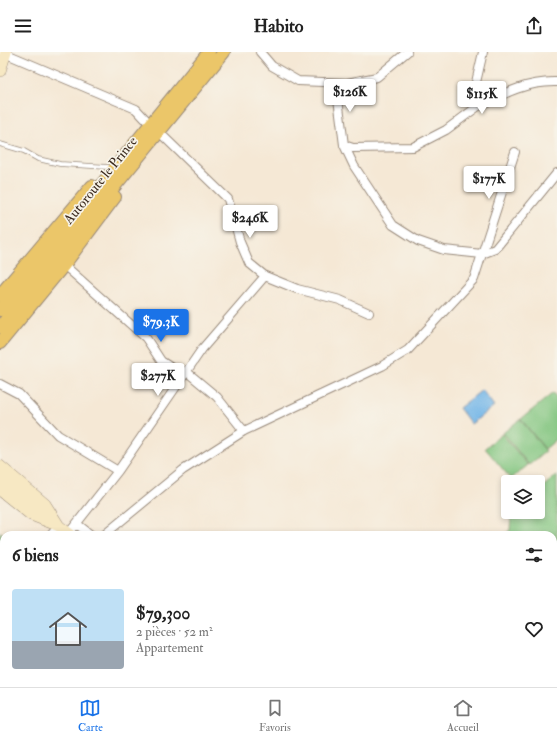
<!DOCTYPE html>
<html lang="fr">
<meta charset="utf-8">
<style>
:root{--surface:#fff;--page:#f2f2f2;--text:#222;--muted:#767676;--line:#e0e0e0;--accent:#1a73e8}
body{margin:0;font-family:"IM FELL Double Pica",serif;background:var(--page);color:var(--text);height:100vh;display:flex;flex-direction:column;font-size:15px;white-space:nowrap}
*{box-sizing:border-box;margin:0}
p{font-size:13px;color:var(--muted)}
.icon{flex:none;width:22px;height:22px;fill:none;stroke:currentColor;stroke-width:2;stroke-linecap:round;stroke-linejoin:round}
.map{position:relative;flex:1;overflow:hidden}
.details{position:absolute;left:0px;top:479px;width:557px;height:156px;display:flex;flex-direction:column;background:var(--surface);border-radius:12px 12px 0 0;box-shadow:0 2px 6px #0003}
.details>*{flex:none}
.controls{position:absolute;left:501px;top:423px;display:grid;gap:8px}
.controls a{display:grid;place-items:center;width:44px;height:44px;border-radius:4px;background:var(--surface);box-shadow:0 2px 6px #0003;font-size:20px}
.price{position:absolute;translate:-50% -34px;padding:0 9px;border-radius:4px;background:#fff;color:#222;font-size:13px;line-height:26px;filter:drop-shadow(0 1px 2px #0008)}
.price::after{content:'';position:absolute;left:50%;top:24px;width:12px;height:9px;margin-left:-6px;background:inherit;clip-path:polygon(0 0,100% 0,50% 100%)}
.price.selected{background:var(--accent);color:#fff}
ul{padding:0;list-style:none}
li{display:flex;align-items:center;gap:12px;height:100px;padding:0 12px}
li+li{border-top:1px solid var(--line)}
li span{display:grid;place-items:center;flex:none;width:112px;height:80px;border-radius:4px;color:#555}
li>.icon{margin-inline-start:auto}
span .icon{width:48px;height:48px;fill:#fffc;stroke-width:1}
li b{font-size:17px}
h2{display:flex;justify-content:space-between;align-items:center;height:48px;padding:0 12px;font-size:17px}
header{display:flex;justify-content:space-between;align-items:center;height:52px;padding:0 12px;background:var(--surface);font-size:18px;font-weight:800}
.menu{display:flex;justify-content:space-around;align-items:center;height:56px;border-top:1px solid var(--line);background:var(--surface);font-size:11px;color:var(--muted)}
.menu a{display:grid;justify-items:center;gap:2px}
.menu .selected{color:var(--accent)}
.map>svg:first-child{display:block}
.green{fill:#81c57f;stroke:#5e784e}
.water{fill:#73b6e8;stroke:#577083}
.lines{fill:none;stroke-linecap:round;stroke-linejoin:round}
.stream{stroke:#73b6e8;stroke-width:2.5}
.lane-casing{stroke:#98897a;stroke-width:5.5}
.street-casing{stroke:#98897a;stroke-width:10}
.secondary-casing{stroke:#98897a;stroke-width:12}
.primary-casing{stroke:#98897a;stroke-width:14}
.lane{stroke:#fff;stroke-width:4}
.street{stroke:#fff;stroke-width:8}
.secondary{stroke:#f7e8c3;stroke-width:11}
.primary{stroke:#ebc669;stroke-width:12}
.labels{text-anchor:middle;stroke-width:3.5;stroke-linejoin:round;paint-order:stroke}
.street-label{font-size:14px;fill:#3b2a1e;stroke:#f7f3e8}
</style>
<header><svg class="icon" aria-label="menu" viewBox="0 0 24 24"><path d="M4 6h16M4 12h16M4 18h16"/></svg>Habito<svg class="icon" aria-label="share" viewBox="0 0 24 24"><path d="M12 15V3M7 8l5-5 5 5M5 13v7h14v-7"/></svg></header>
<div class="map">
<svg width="557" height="635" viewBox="0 0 557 635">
<rect width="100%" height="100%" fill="#f7f3e8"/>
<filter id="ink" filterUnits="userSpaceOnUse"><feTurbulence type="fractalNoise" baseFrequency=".025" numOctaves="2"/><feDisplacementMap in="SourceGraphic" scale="8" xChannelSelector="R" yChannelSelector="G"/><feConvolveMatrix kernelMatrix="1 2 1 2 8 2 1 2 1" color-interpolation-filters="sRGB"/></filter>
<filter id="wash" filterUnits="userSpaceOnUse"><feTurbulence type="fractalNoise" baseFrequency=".012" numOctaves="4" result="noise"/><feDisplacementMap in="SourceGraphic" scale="16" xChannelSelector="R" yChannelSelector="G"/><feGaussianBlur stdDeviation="0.9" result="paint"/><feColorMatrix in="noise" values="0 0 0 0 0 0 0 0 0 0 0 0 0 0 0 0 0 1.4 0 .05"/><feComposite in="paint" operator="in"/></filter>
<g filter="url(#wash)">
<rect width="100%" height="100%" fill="#f5e8d5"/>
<path class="green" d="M 553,341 L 557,346 L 557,387 L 545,397 L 521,367 Z
M 520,367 L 546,399 L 529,413 L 503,381 Z
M 502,382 L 528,413 L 511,427 L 485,396 Z
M 557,423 L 557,597 L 553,598 L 553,483 L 504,483 L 510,478 L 511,462 L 513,460 L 538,460 L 538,439 Z
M 0,480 L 5,483 L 4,511 L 0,517 Z
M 289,631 L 435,631 L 437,635 L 287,635 Z"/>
<path class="water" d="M 482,338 L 494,354 L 471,372 L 459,356 Z"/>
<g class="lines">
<path class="stream" d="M 553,514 L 557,513
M 302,635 L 303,631"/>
</g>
</g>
<g filter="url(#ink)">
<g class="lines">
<g class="lane-casing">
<path id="lane" d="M 0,92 L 24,99 L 38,107 L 60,112 L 108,115
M 232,635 L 234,631"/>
</g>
<g class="street-casing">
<path id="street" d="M 2,0 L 136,57 L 150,72
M 260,0 L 272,14 L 298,29 L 347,31 L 377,25 L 407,0
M 483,0 L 474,39 L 477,55 C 503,42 527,29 557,30
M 336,31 L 344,93 L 354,114 L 393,173 L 418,189 L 444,198 L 482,202 L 515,100
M 159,80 L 228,147 L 240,190 L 249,211 L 265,224 L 297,237 L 340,248 L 369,261
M 344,93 L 353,96 L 413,95 L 446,78 L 477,55
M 64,213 L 146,286 L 161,309 L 178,320 L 187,320 L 217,345 L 244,379
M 0,332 L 19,342 L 58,383 L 118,419
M 77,472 L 91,483
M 69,481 L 118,419 L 202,297 L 265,224
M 51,483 L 59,474
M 104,483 L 183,418 L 244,379 L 382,314 L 408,298 L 474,227 L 482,202 L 495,197 L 557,121
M 0,547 L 4,541"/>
</g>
<g class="secondary-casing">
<path id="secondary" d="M 0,19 L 6,0
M 0,414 L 45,452 L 59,474
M 0,425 L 50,466
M 0,438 L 31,463 L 59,474 L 71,483
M 250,631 L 256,635"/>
</g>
<g class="primary-casing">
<path id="primary" d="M 0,243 L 92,134
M 0,258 L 209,0
M 0,275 L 224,0
M 0,291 L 64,213 L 115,145"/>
</g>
<use href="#lane" class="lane"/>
<use href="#street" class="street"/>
<use href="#secondary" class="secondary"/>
<use href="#primary" class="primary"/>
</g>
</g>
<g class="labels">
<g class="street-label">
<text transform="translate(100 128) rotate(-51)" y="5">Autoroute le Prince</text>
</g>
</g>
</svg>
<div class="controls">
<a><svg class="icon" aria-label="layers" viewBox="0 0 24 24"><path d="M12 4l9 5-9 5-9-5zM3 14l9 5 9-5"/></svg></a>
</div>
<b class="price" style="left:350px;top:61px">$126K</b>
<b class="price" style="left:482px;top:63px">$115K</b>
<b class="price" style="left:489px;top:148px">$177K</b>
<b class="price" style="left:250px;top:187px">$246K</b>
<b class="price selected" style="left:161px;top:291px">$79.3K</b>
<b class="price" style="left:158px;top:345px">$277K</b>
<section class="details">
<h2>6 biens<svg class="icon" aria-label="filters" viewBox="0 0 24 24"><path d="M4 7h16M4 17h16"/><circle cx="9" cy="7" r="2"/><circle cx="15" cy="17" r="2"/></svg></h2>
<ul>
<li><span style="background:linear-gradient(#bfe0f5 65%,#9aa5b1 0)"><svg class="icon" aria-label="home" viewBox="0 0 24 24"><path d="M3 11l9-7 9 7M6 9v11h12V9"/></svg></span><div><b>$79,300</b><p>2 pièces · 52 m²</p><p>Appartement</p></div><svg class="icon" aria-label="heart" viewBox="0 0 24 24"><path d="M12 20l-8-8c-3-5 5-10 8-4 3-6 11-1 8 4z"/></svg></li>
</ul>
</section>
</div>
<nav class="menu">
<a class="selected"><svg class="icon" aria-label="map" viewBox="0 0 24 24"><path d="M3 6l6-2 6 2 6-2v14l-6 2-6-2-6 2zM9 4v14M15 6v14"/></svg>Carte</a>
<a><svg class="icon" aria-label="saved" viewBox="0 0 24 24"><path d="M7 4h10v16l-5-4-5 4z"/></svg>Favoris</a>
<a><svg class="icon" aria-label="home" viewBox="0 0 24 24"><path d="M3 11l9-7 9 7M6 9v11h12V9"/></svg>Accueil</a>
</nav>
